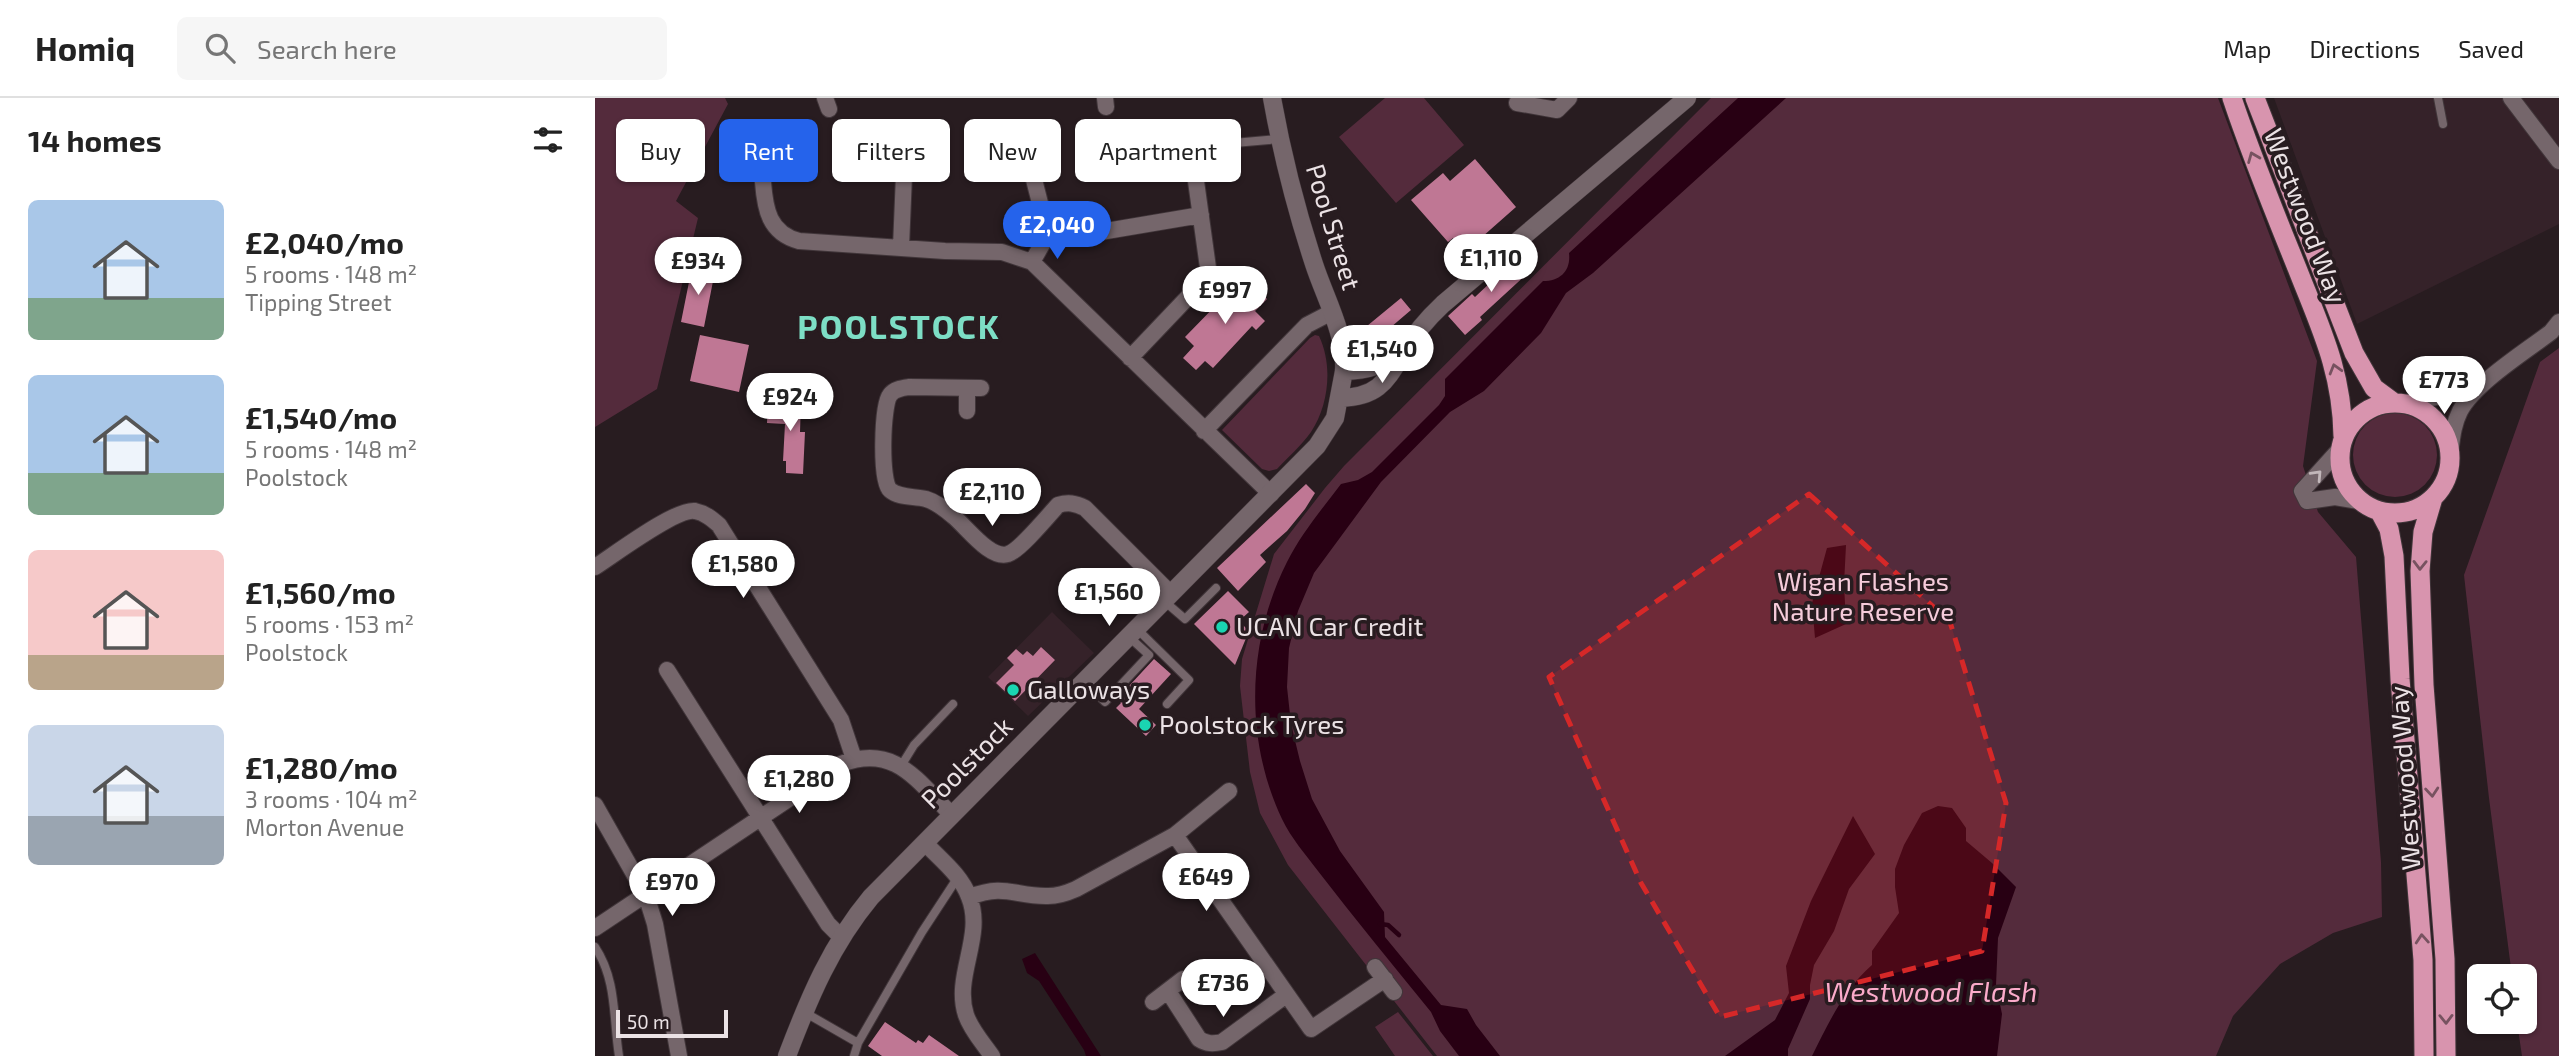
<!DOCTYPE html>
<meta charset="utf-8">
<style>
:root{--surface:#fff;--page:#f6f6f6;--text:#222;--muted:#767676;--line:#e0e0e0;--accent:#2563eb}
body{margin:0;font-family:"Exo 2",sans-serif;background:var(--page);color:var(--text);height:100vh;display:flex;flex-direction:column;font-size:26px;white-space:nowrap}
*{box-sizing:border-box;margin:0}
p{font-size:23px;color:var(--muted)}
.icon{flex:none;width:38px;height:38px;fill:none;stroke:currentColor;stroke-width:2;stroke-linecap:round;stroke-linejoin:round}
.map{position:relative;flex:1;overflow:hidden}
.details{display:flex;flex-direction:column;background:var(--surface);width:595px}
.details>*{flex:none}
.top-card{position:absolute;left:21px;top:21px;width:665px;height:63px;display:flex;gap:14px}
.fabs{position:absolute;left:1872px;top:866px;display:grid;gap:14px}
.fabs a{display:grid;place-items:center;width:70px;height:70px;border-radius:10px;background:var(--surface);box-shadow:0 2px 5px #0004;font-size:35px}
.scale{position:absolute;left:21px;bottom:18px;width:112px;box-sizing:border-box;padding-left:7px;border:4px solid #ebe2e5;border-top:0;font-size:19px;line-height:24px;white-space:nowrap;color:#ebe2e5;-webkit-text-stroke:5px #281c20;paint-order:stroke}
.price{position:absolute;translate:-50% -60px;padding:0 16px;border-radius:24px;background:#fff;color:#222;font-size:23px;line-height:46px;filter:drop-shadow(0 2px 4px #0008)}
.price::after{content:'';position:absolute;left:50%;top:42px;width:21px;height:16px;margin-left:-10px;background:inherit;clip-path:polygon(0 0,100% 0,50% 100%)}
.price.active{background:var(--accent);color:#fff}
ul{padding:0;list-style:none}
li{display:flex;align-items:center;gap:21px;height:175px;padding:0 28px}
li span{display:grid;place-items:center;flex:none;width:196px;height:140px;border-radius:10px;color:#555}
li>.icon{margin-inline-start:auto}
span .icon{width:84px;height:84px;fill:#fffc;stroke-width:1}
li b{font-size:30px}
h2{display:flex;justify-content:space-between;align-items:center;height:84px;padding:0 28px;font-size:30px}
.pill{padding:0 24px;border-radius:10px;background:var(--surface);box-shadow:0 2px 5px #0004;font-size:24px;line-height:63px}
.pill.active{background:var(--accent);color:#fff}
header{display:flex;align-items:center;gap:42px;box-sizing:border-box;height:98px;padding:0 35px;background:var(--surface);border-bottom:2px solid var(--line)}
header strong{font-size:33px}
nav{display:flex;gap:38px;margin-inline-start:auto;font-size:24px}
.search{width:490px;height:63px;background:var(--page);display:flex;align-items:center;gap:18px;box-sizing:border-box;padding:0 24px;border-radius:10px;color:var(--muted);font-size:26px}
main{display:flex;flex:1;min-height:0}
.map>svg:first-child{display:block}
.built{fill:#352229}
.green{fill:#542b3c}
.water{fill:#280013}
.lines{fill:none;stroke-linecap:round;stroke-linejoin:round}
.stream{stroke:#280013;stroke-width:4.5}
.building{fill:#bf7794}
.service-casing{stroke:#41363a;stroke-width:10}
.minor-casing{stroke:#41363a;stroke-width:18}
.tertiary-casing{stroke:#41363a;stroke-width:19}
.secondary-casing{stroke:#41363a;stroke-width:19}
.trunk-casing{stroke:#41363a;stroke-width:21}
.service{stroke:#75666b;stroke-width:8}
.minor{stroke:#75666b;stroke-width:16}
.tertiary{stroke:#75666b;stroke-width:18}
.secondary{stroke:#75666b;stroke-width:18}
.trunk{stroke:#d894ae;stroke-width:19}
.oneway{stroke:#775260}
.oneway2{stroke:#c2b7ba}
.marked{fill:#d62828;fill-opacity:0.2;stroke:#d62828;stroke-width:5;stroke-dasharray:14 9;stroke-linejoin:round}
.poi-dot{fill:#1ad5b2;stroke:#281c20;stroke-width:2.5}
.labels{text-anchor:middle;stroke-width:7;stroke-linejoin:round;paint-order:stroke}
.street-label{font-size:26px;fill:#ebe2e5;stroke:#281c20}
.park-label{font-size:26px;fill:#f5cbda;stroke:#281c20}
.poi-label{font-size:26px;fill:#ebe2e5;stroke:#281c20;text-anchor:start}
.water-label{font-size:28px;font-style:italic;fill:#fbabca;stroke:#281c20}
.district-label{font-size:33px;font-weight:bold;letter-spacing:2px;fill:#7ddec5;stroke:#281c20}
</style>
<header>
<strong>Homiq</strong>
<div class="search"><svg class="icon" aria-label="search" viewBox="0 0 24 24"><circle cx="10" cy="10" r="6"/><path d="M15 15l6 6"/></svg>Search here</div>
<nav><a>Map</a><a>Directions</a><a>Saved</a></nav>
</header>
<main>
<section class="details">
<h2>14 homes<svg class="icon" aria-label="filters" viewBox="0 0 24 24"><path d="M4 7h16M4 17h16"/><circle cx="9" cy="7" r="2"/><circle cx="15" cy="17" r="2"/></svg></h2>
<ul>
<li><span style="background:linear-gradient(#a9c7e8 70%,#7fa58c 0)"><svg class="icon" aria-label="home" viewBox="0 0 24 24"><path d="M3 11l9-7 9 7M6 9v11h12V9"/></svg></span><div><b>£2,040/mo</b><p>5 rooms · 148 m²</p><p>Tipping Street</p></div></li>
<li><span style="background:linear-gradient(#a9c7e8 70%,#7fa58c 0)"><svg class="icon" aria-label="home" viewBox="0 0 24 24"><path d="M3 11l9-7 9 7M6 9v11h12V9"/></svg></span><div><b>£1,540/mo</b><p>5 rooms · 148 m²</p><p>Poolstock</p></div></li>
<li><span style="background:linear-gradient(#f6c9c9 75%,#b9a48a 0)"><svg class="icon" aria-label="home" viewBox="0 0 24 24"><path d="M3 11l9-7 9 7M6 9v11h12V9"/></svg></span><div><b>£1,560/mo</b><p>5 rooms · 153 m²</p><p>Poolstock</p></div></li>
<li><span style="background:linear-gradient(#c9d6e8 65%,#9aa5b1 0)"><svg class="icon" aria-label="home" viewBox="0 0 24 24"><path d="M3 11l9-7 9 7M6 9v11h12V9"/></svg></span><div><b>£1,280/mo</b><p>3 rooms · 104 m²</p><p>Morton Avenue</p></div></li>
</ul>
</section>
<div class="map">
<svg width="1964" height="958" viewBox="0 0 1964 958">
<rect width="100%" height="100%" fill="#281c20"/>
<path class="built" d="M 1679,0 L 1964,0 L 1964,126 L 1762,226 Z
M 457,514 L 499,555 L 433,618 L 393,579 Z"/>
<path class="green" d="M 0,0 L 130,0 L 133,6 L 81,103 L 103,120 L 62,291 L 0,329 Z
M 790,0 L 829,0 L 869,47 L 801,105 L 744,39 Z
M 1116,0 L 1623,0 L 1722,263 L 1708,368 L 1723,414 L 1761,459 L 1786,764 L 1787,819 L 1738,835 L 1685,866 L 1638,918 L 1621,958 L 842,958 L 693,767 L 665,715 L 655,674 L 648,614 L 645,588 L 647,561 L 679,456 L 730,390 L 749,368 Z
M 720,237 L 724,238 C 738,267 734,307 716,334 C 707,347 693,359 682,371 L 674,373 L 667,371 L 627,332 L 715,240 Z
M 1964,250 L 1964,958 L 1927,958 L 1922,924 L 1930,924 L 1930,878 L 1917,878 L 1894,700 L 1869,477 L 1945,264 Z
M1758 357a42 42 0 1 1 84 0a42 42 0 1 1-84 0Z
M 803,914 L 838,958 L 800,958 L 780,929 Z"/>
<path class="water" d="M 1143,0 L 1191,0 L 998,175 L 971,195 L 946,235 L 889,293 L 855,314 L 786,384 L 719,475 L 703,513 L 694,550 L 692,589 L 696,626 L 705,663 L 717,701 L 745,753 L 789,814 L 790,839 L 846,907 L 872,911 L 881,927 L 905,958 L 864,958 L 845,933 L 836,914 C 798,867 760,821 723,773 C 711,757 696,740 687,721 C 649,641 652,543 692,464 C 706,436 727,411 746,386 L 763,382 L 777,374 L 844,307 L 850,298 L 850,281 L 948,183 C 966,183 976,172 974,155 Z
M 1251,447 L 1249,486 L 1251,526 L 1220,540 L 1217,505 L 1232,450 Z
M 1343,708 L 1357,710 L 1371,730 L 1371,743 L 1397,765 L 1421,789 L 1403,840 L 1401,887 L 1407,916 L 1402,958 L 1217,958 C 1233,926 1249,891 1277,867 L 1277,853 L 1304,815 L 1300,789 L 1300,771 L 1309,747 L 1327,715 Z
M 1258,718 L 1280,756 L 1254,791 L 1239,833 L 1219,867 L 1215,887 L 1215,901 L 1193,951 L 1193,958 L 1130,958 L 1180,922 L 1194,895 L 1191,868 L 1216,803 Z
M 440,855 L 506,958 L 491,958 L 489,952 L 444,883 L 432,875 L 427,861 Z"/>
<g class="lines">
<path class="stream" d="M 785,826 L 793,827 L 804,837"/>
</g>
<path class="building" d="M 880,61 L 921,109 L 870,154 L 858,140 L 853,144 L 816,102 L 848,75 L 855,83 Z
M 931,151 L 941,162 L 932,170 L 935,173 L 885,219 L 887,222 L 870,237 L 853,218 L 877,196 L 880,199 Z
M 97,169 L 120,173 L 109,229 L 86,224 Z
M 656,186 L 672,201 L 660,213 L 670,223 L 661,232 L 657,228 L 618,270 L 610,263 L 601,272 L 588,260 L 599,248 L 590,239 L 627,201 L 624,198 L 635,187 L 646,196 Z
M 806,200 L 816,212 L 782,241 L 772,228 Z
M 105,237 L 154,247 L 144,294 L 95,283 Z
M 173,302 L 206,304 L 205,334 L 210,334 L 208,376 L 191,375 L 191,363 L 188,363 L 190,326 L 172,325 Z
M 711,386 L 720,395 L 710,411 L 692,433 L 665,457 L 671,464 L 643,493 L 622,470 Z
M 633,493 L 654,514 L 644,523 L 654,533 L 640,567 L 599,526 Z
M 446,549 L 460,562 L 420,603 L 401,585 L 419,567 L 412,560 L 421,551 L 428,557 L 432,553 L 438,558 Z
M 559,561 L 576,576 L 544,611 L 561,627 L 551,638 L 521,610 L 526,605 L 522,601 Z
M 290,924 L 321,945 L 323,942 L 328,945 L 334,937 L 364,958 L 287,958 L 273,948 Z"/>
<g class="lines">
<g class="service-casing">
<path id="service" d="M 1843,0 L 1848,26
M 616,47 L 684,41
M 568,502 L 590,521 L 621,490
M 541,530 L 594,582 L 572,606
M 490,584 L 510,604 L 554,557 L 533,538
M 306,668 L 319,647 L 358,606
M 0,849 C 22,882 18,920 24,958
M 209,914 L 263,945
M 259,958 L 263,945 L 327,834 L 363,779"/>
</g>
<g class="minor-casing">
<path id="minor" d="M 230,0 L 234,11
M 510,0 L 511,9
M 1916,0 L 1964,63
M 922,5 L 962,12 L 974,0
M 435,66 L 446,109 L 449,143 L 437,164
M 168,84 C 170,111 174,135 204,143 L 350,153 L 407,154 L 437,164 L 676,396
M 464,141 L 606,117
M 306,149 L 309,77 L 314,55
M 535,260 L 614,177 L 600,76
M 386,290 L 314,289 C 307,290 299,291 295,297 C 287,307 285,384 295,392 C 304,400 319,398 331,401 C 341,404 350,411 358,418 C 371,428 395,462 413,456 C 424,453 454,417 463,407 C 473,404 480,405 490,410 L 575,495
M 1810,305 L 1880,292
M 372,313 L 372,290
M 609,333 L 712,227 L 737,214
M 1744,352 L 1707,393 L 1712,403 L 1740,399 L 1764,403
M 1855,356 C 1857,341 1858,327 1865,313 C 1880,285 1930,254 1956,234 L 1964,224
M 0,469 C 19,457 81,410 100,413 C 110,415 117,421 124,427 L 246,622 L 259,661
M 72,572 L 233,826 L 246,839
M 0,707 L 51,797 L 60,826 L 84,958
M 580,737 L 634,693
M 330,745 C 346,762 366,777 374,799 C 390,838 358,878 371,917 C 376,932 388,945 397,958
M 375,799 C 410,785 421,799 453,798 C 464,798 472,795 481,791 L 580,737 L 716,931 L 790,881
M 0,830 L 246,666 C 300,645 322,683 357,717
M 780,869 L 799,894
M 573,893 L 604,941 C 612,946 618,946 627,944 L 691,897
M 558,904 L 588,881"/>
</g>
<g class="tertiary-casing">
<path id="tertiary" d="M 677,0 C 687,56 701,111 719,166 C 730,200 751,236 749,273"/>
</g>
<g class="secondary-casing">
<path id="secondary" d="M 745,300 C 784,299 791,283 809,254 C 819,236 833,220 848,206 L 1092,0
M 192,958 C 214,900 236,847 276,799 L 722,348 L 740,320 L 749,273 C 772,273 791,267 809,253"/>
</g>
<g class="trunk-casing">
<path id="trunk" d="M 1637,0 C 1656,57 1679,113 1702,170 C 1725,229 1747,272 1748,338
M 1660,0 L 1759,255 L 1779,290 L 1798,304
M1745 360a55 55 0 1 1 110 0a55 55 0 1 1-110 0Z
M 1838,400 L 1828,434 L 1825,473 L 1829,587 L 1850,861 L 1851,958
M 1785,414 L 1794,431 L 1799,458 L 1805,581 L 1828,862 L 1829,958"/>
</g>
<use href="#service" class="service"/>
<use href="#minor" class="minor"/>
<use href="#tertiary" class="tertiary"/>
<use href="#secondary" class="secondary"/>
<use href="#trunk" class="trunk"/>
</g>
<defs><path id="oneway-chevron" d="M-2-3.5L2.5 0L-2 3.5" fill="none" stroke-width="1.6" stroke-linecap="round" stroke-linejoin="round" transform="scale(1.75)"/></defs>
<g class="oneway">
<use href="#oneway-chevron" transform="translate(1658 59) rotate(-112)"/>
<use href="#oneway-chevron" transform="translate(1740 271) rotate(-106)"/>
<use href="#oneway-chevron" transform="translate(1825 467) rotate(91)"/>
<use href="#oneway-chevron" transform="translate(1837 694) rotate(85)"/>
<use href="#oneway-chevron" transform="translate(1827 841) rotate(-94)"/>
<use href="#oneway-chevron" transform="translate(1851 921) rotate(89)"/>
</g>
<use class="oneway2" href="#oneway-chevron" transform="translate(1722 377) rotate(-47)"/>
<path class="marked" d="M 1214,396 L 1355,524 L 1411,705 L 1387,853 L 1125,919 L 1046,785 L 954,579 Z"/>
<g class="poi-dot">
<circle cx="627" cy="529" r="7"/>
<circle cx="418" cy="592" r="7"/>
<circle cx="550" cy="627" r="7"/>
</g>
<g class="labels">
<g class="street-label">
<text transform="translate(1710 118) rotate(69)" y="9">Westwood Way</text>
<text transform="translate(738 129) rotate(73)" y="9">Pool Street</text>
<text transform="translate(372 665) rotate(-45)" y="9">Poolstock</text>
<text transform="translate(1810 680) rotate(-94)" y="9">Westwood Way</text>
</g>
<g class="park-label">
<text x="1268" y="493">Wigan Flashes<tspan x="1268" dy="30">Nature Reserve</tspan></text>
</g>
<g class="poi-label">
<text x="641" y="538">UCAN Car Credit</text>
<text x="432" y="601">Galloways</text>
<text x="564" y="636">Poolstock Tyres</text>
</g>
<g class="water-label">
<text x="1336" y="904">Westwood Flash</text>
</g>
<g class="district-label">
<text x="304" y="241">POOLSTOCK</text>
</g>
</g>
</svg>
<div class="fabs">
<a><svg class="icon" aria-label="locate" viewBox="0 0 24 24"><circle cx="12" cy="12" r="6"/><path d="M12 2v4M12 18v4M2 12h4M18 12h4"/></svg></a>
</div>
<div class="scale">50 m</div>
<b class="price active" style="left:462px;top:163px">£2,040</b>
<b class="price" style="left:896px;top:196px">£1,110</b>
<b class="price" style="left:103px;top:199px">£934</b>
<b class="price" style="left:630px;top:228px">£997</b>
<b class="price" style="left:787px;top:287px">£1,540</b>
<b class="price" style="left:1849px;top:318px">£773</b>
<b class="price" style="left:195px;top:335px">£924</b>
<b class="price" style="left:397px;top:430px">£2,110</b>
<b class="price" style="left:148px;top:502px">£1,580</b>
<b class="price" style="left:514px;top:530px">£1,560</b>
<b class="price" style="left:204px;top:717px">£1,280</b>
<b class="price" style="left:611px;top:815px">£649</b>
<b class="price" style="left:77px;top:820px">£970</b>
<b class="price" style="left:628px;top:921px">£736</b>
<div class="top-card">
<a class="pill">Buy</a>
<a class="pill active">Rent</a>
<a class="pill">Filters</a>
<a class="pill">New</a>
<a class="pill">Apartment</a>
</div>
</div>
</main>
